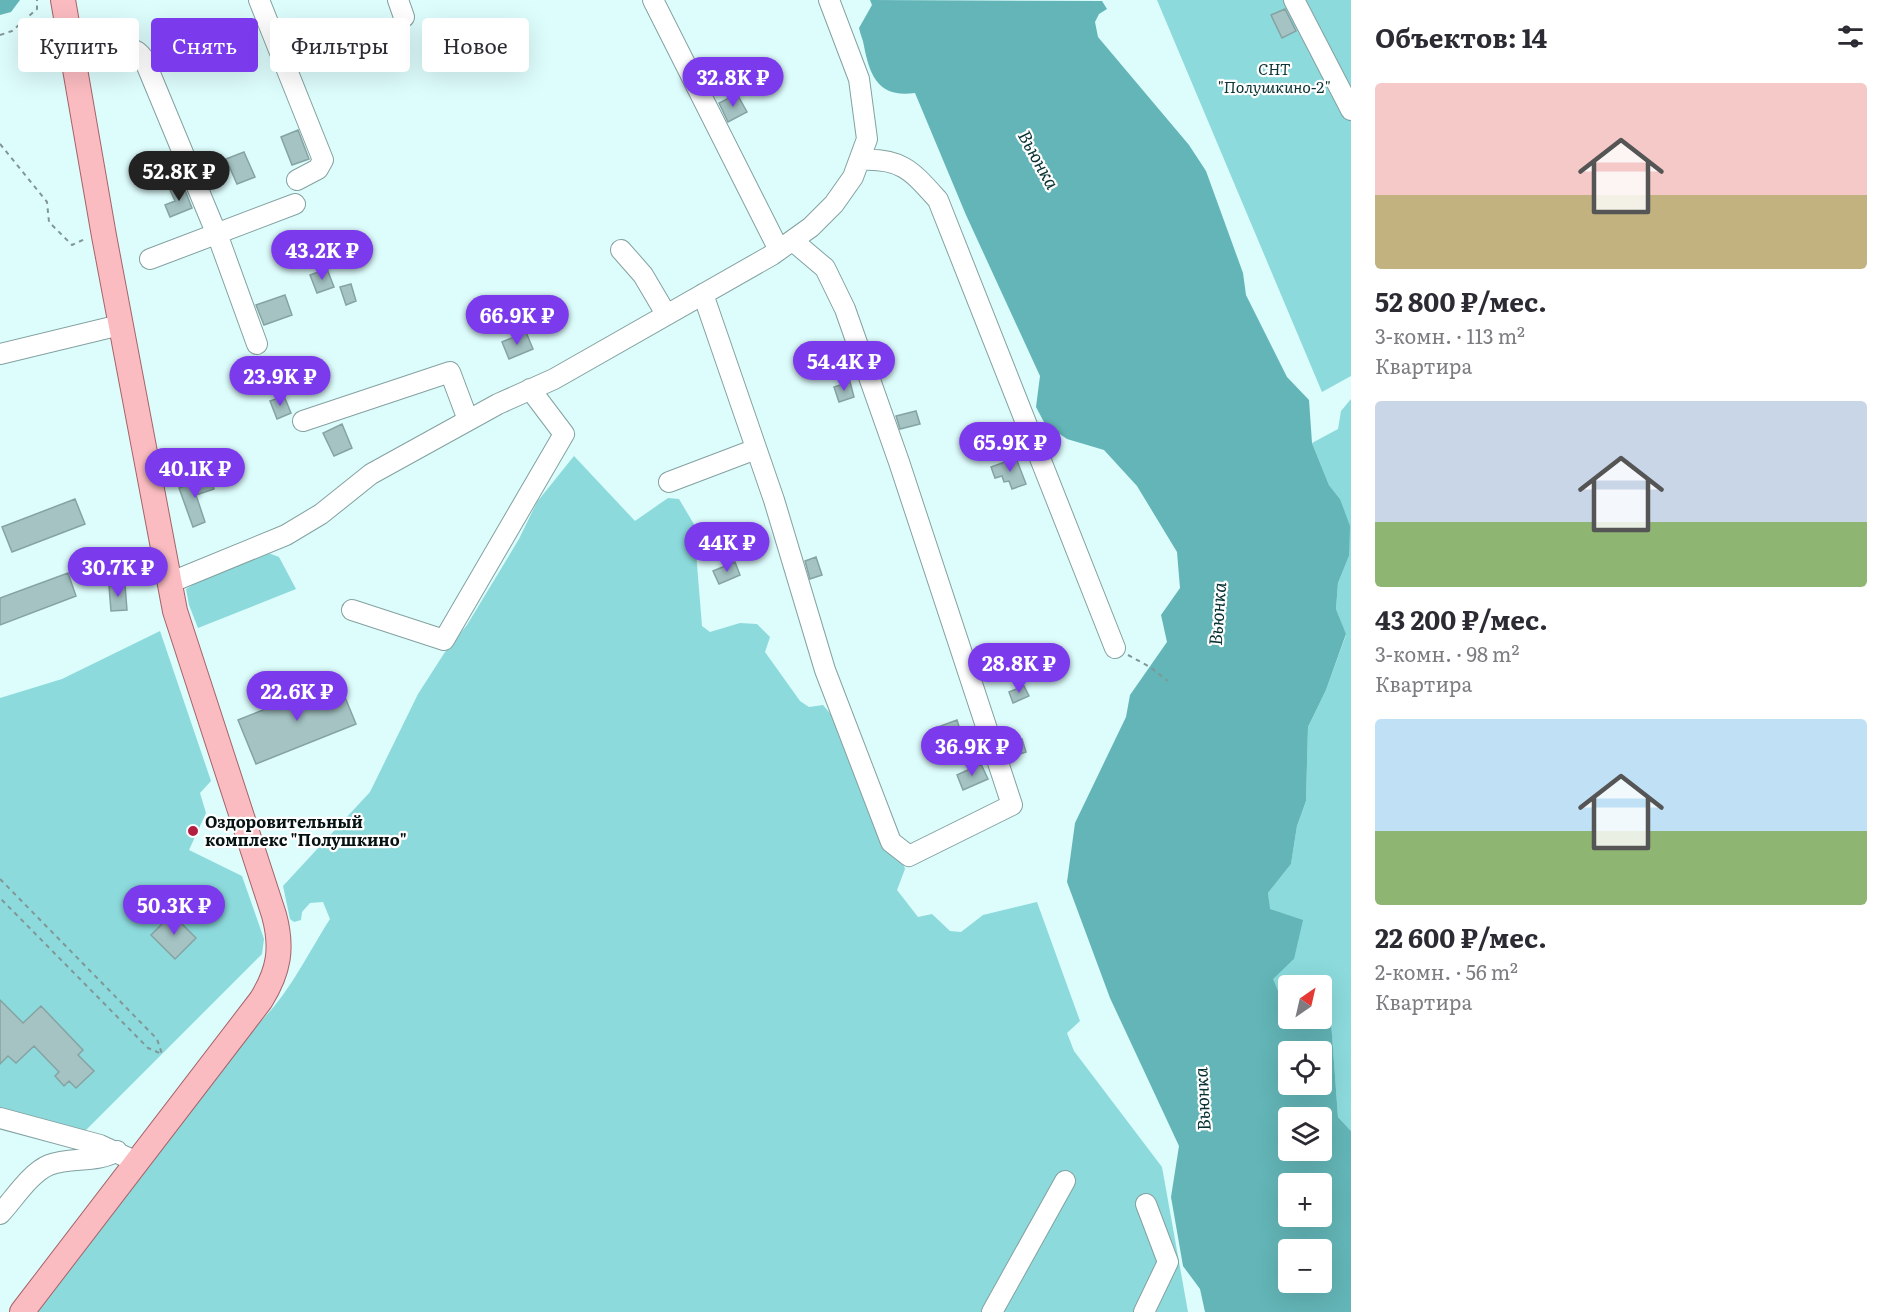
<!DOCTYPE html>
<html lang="ru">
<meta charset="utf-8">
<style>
:root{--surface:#fff;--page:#f2f2f3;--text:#2b2b33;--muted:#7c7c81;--accent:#7c3aed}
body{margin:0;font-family:Literata,serif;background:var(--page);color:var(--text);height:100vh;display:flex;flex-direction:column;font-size:22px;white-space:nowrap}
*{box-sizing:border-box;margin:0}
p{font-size:20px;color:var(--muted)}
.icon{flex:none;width:33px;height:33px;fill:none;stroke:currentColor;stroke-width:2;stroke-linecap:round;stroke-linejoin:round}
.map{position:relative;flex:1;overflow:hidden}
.panel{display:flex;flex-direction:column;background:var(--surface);width:540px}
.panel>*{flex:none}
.top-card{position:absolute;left:18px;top:18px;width:570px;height:54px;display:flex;gap:12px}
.needle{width:39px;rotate:34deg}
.tools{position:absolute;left:1278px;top:975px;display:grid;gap:12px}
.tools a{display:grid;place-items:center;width:54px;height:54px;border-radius:6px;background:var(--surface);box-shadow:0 6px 24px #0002;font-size:30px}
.price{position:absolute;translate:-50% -51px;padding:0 14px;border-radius:21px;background:var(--accent);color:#fff;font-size:20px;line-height:39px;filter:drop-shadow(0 2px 3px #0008)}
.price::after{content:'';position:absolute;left:50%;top:36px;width:18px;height:14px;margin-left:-9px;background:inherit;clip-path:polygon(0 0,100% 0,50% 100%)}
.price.selected{background:#222;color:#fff}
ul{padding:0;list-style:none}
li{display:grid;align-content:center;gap:12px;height:318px;padding:0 24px}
li span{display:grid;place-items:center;height:186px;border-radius:6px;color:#555}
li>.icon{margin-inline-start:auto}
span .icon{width:108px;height:108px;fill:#fffc;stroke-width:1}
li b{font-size:26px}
h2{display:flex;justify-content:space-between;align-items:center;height:72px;padding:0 24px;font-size:26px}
.tag{padding:0 21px;border-radius:6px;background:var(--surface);box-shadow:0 6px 24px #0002;font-size:21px;line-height:54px}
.tag.selected{background:var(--accent);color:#fff}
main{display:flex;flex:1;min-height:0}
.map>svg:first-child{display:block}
.green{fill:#8cdadc}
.water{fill:#63b5b7;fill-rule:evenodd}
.building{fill:#a5c3c3;stroke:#86a3a3;stroke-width:1.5}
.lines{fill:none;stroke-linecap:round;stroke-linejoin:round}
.minor-casing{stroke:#84a1a1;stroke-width:22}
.major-casing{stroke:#a46369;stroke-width:26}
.path{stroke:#819797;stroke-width:2;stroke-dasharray:4.5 4.5;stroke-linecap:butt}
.minor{stroke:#fff;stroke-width:20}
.major{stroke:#fbbcc1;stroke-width:24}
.poi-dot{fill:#b21f41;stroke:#fff;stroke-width:2}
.labels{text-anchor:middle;stroke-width:4.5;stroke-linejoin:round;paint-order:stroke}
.park-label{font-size:16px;font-style:italic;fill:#0b3435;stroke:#fff}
.poi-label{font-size:16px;font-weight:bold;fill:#061111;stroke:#fff;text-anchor:start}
.water-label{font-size:18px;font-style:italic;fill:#073132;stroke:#fff}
</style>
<main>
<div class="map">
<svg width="1351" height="1312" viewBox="0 0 1351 1312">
<rect width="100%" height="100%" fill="#ddfcfc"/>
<path class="green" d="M 1157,0 L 1351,0 L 1351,376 L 1322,392 Z
M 1351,399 L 1351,1131 L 1338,1117 L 1331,1022 L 1322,1016 L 1322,986 L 1288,986 L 1288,999 L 1279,993 L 1272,979 L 1294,959 L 1269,909 L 1268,893 L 1291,864 L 1297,826 L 1306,801 L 1308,727 L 1326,690 L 1346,635 L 1336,609 L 1338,583 L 1349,556 L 1340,499 L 1329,485 L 1312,443 L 1338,429 L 1341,411 Z
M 574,456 L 635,521 L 668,498 L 679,499 L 695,526 L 687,539 L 696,552 L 702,626 L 710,632 L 740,623 L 757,624 L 770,637 L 765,652 L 800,701 L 809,707 L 823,705 L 839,724 L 848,744 L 872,765 L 905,869 L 897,890 L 918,917 L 932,914 L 950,931 L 961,932 L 983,915 L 1037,902 L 1080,1021 L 1067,1033 L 1074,1051 L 1162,1167 L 1188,1312 L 34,1312 L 250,1031 C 286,1001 305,958 330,919 L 323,902 L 310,903 L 302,912 L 301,920 L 294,922 L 290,919 L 283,886 L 370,792 L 418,694 L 445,652 L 467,625 L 519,539 L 537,502 Z
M 263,551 L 279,557 L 296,589 L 198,628 L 189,605 L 186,589 L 215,571 Z
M 160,631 L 211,781 L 200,793 L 206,813 L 189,850 L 242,876 L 264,939 L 262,954 L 85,1131 L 0,1108 L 0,698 L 62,679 Z"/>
<path class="water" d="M 0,0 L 20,0 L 11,12 L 0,15 Z
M 870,0 L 1102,1 L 1107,9 L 1099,14 L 1095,22 L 1098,37 L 1189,145 L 1206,171 L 1243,273 L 1246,295 L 1287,377 L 1309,400 L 1312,443 L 1329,485 L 1340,499 L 1350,526 L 1349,556 L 1338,583 L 1336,609 L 1346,634 L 1326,690 L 1308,727 L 1306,801 L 1297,826 L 1291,864 L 1268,893 L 1270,909 L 1303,920 L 1294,959 L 1273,979 L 1279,993 L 1288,999 L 1288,1018 L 1322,1016 L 1331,1021 L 1338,1117 L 1351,1131 L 1351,1312 L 1205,1312 L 1200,1289 L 1183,1266 L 1171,1197 L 1179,1146 L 1110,998 L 1067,882 L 1075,823 L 1126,717 L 1130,695 L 1167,642 L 1161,615 L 1180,588 L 1177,552 L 1137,486 L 1104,450 L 1067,439 L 1045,424 L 1036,407 L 1040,376 L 966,215 L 915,93 C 879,98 870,77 864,46 C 863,39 860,34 859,28 L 872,5 ZM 1288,1052 L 1322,1052 L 1322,1084 L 1288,1084 ZM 1288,1118 L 1322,1118 L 1322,1150 L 1288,1150 ZM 1288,1184 L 1322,1184 L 1322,1216 L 1288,1216 ZM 1288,1250 L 1322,1250 L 1322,1282 L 1288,1282 Z"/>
<path class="building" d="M 1285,9 L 1296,31 L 1282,38 L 1271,15 Z
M 202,51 L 209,65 L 197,70 L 191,56 Z
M 737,94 L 747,112 L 728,122 L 719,103 Z
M 298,130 L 309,159 L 292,165 L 281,137 Z
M 244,152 L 255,177 L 237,184 L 226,159 Z
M 183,185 L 192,208 L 170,217 L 165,205 L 175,201 L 170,190 Z
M 327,269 L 334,287 L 317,293 L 310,275 Z
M 351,284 L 356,301 L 346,305 L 340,287 Z
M 285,295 L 292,315 L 264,325 L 256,305 Z
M 526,332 L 533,349 L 509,359 L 502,342 Z
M 850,382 L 854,397 L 839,402 L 834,387 Z
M 284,396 L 291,413 L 277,419 L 270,401 Z
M 916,411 L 920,424 L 900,429 L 896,416 Z
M 342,424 L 352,448 L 334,456 L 323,433 Z
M 1016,458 L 1026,484 L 1012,489 L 1009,481 L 1004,482 L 1002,476 L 995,478 L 991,467 Z
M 210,477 L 214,489 L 196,495 L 205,522 L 193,527 L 179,488 Z
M 75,499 L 85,524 L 12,552 L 2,527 Z
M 816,557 L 822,575 L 810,579 L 805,561 Z
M 735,562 L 740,575 L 719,584 L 713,571 Z
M 68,573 L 76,596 L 0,625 L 0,598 Z
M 125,585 L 127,610 L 111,611 L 109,586 Z
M 338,680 L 356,724 L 256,764 L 238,720 Z
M 1024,686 L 1029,696 L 1013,703 L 1009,692 Z
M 957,720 L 963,739 L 945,746 L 938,727 Z
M 1022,739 L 1026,752 L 1009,758 L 1005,745 Z
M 981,764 L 988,779 L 963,790 L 957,775 Z
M 172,914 L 196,938 L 175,959 L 151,935 Z
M 0,1000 L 23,1023 L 41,1006 L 83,1050 L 78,1055 L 94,1071 L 76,1088 L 69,1081 L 64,1086 L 55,1076 L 59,1072 L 34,1046 L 16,1063 L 8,1056 L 0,1064 Z"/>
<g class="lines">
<g class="minor-casing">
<path id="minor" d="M 259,0 L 323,160 L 318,169 L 297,180
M 398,0 L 404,17
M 653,0 L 779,250
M 1294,0 L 1351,110
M 71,43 C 81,44 90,46 100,47 C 118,48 132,42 144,59 L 220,242 L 257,344
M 861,160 C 902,158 912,171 938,200 L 1115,648
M 621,250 L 643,275 L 666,314
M 150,259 L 295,204
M 703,294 L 774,500 L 825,670 L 891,842 L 909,856 L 1012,805 L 899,462 L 845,309 L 825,268 L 793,241
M 0,354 L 120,325
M 303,421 L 450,372 L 468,420
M 669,482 L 756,449
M 169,583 L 286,535 L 321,514 L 371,474 L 498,404 L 554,379 L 772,255 L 811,227 L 834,204 L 853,177 L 867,139 L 859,79 L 829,0
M 352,610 L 444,640 L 564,434 L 530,389
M 0,1118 L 100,1145 L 137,1162
M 0,1214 C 14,1199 30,1173 49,1165 C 71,1156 96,1164 117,1151
M 992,1312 L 1065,1181
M 1144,1312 L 1168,1262 L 1146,1204"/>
</g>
<g class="major-casing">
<path id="major" d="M 22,1312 L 261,1000 C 279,971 283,948 274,915 L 175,611 L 104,236 L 63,0"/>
</g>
<path class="path" d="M 0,35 L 12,31 L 37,9 L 37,0
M 0,144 L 47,202 L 49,222 L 72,245 L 85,239
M 1128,655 L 1150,667 L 1168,681
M 0,879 L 157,1039 L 162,1054 L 148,1048 L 0,898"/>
<use href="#minor" class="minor"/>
<use href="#major" class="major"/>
</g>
<circle class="poi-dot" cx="193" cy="831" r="6"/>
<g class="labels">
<g class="park-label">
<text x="1274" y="75">СНТ<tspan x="1274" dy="18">"Полушкино-2"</tspan></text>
</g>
<g class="poi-label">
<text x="205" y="828">Оздоровительный<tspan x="205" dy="18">комплекс "Полушкино"</tspan></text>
</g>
<g class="water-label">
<text transform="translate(1038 160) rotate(61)" y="6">Вьюнка</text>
<text transform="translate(1218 614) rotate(-86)" y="6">Вьюнка</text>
<text transform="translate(1203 1099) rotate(-93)" y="6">Вьюнка</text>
</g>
</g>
</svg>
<div class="tools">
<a><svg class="needle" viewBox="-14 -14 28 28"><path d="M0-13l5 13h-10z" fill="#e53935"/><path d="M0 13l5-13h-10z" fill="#7c7c81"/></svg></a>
<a><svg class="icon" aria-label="locate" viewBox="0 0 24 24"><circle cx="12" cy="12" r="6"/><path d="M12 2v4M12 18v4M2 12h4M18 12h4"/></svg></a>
<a><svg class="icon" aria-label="layers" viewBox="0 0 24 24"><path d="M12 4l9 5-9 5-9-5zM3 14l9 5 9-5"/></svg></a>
<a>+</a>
<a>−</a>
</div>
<b class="price" style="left:733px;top:108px">32.8K ₽</b>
<b class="price selected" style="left:179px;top:202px">52.8K ₽</b>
<b class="price" style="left:322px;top:281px">43.2K ₽</b>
<b class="price" style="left:517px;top:346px">66.9K ₽</b>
<b class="price" style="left:844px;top:392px">54.4K ₽</b>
<b class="price" style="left:280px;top:407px">23.9K ₽</b>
<b class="price" style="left:1010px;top:473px">65.9K ₽</b>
<b class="price" style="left:195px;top:499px">40.1K ₽</b>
<b class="price" style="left:727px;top:573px">44K ₽</b>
<b class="price" style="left:118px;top:598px">30.7K ₽</b>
<b class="price" style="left:1019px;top:694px">28.8K ₽</b>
<b class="price" style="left:297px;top:722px">22.6K ₽</b>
<b class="price" style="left:972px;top:777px">36.9K ₽</b>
<b class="price" style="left:174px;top:936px">50.3K ₽</b>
<div class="top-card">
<a class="tag">Купить</a>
<a class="tag selected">Снять</a>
<a class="tag">Фильтры</a>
<a class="tag">Новое</a>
</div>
</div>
<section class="panel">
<h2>Объектов: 14<svg class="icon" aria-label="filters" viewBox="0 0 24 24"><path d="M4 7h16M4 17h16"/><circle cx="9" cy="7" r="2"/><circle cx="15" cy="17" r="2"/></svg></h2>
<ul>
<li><span style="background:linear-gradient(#f6c9c9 60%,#c2b280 0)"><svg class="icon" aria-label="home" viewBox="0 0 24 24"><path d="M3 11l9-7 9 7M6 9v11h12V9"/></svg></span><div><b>52 800 ₽/мес.</b><p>3-комн. · 113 m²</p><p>Квартира</p></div></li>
<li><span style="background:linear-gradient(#c9d6e8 65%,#8fb573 0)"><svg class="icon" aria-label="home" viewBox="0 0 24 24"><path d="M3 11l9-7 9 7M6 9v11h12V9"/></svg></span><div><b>43 200 ₽/мес.</b><p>3-комн. · 98 m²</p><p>Квартира</p></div></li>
<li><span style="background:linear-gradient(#bfe0f5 60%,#8fb573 0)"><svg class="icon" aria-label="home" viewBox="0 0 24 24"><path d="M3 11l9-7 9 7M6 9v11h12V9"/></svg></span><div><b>22 600 ₽/мес.</b><p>2-комн. · 56 m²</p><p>Квартира</p></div></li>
</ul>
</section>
</main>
